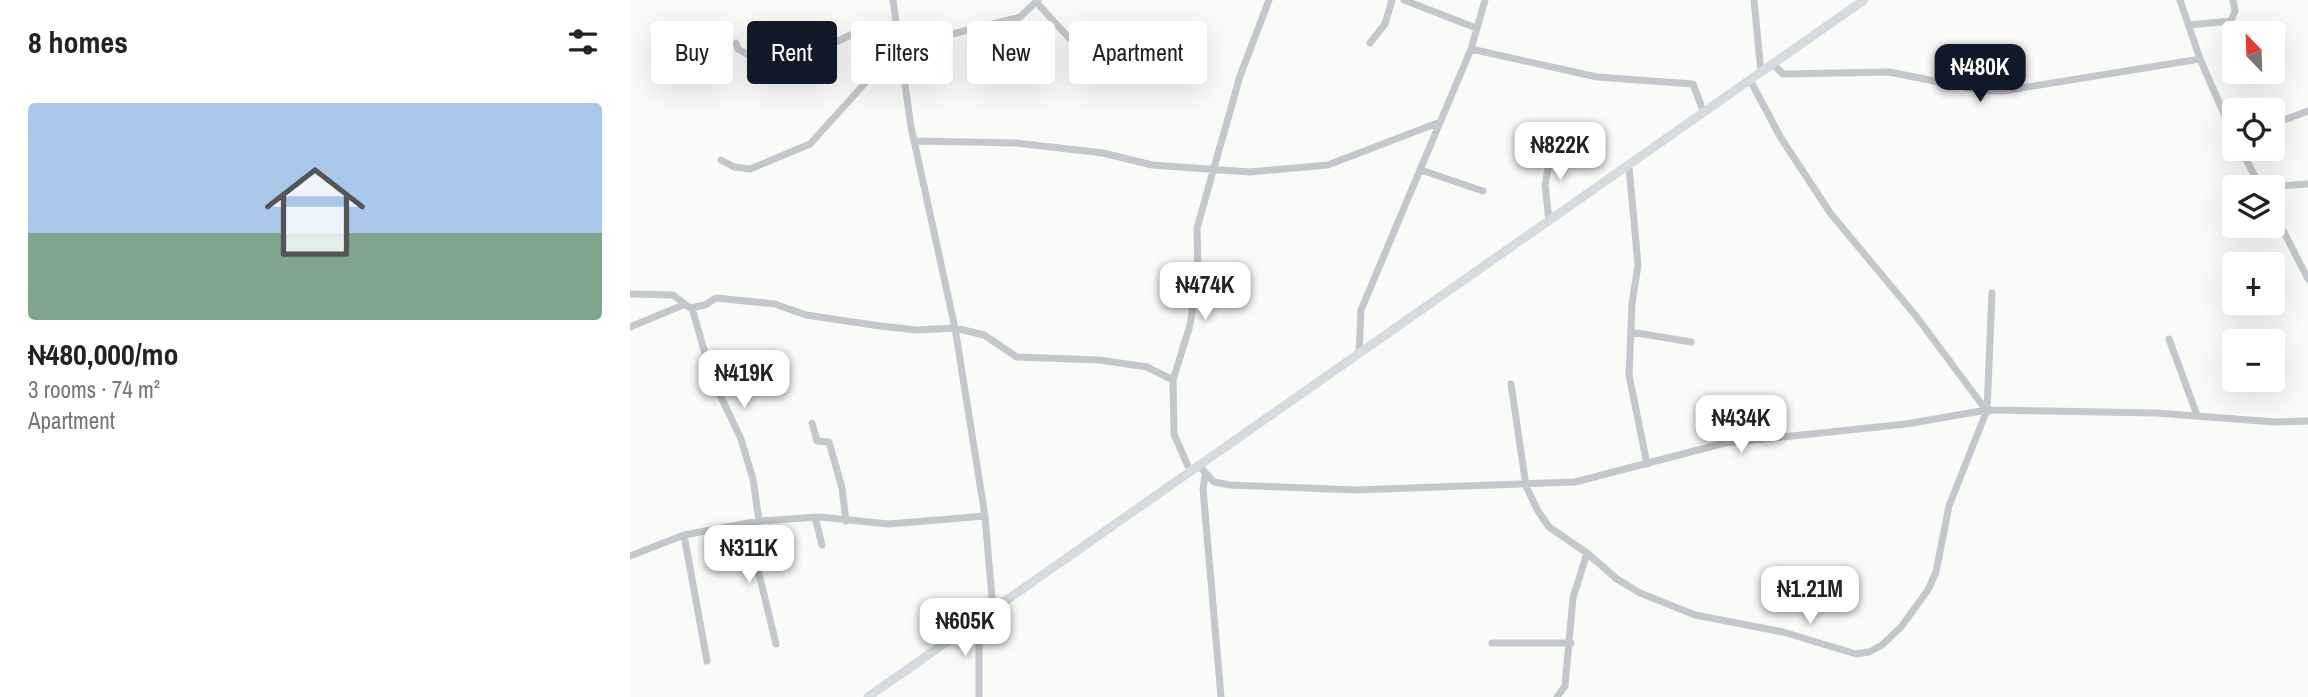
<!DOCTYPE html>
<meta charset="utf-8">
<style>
:root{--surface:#fff;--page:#f6f6f6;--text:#222;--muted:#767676;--accent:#111827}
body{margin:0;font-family:"Archivo Narrow",sans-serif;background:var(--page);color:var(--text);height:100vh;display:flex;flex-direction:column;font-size:26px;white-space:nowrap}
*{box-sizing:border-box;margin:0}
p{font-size:23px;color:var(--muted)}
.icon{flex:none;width:38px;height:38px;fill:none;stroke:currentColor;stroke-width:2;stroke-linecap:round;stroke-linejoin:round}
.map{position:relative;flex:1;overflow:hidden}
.sheet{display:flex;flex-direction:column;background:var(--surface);width:630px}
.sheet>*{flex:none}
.banner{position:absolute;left:21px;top:21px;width:665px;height:63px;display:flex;gap:14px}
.needle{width:46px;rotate:337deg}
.controls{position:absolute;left:1592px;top:21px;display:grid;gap:14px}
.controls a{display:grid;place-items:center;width:63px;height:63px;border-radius:7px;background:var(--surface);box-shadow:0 7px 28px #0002;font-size:35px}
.price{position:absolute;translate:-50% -60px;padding:0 16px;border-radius:14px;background:#fff;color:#222;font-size:23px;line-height:46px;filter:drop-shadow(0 2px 4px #0008)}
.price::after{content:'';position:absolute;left:50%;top:42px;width:21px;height:16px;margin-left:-10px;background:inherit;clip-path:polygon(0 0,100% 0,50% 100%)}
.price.active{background:var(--accent);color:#fff}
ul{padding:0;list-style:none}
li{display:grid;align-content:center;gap:14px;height:371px;padding:0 28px}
li span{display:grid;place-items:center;height:217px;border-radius:7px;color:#555}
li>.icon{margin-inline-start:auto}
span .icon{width:126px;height:126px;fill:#fffc;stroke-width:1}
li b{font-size:30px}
h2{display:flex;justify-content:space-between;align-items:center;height:84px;padding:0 28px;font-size:30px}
.pill{padding:0 24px;border-radius:7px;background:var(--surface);box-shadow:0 7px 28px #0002;font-size:24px;line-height:63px}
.pill.active{background:var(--accent);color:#fff}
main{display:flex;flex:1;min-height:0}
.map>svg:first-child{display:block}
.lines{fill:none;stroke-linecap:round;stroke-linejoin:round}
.minor{stroke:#c3c8cc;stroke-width:7}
.major{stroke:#d6dbdf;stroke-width:9}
</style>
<main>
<section class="sheet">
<h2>8 homes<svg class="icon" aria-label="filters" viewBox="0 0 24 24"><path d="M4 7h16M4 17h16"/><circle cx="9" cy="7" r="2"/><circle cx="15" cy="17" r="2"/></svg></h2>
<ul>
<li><span style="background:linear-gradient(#a9c7e8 60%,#7fa58c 0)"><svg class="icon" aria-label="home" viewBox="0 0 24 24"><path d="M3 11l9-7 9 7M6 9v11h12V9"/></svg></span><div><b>₦480,000/mo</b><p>3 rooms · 74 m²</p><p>Apartment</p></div></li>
</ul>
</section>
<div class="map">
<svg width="1678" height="697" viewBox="0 0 1678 697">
<rect width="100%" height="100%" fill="#fafaf8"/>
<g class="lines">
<path class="minor" d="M 263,0 L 281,127 L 325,328 L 355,516 L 363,610
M 774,0 L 846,28
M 1124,0 L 1131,72
M 1550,0 L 1570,59 L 1605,139
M 407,3 L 439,38
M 1559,25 L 1601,21 L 1605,11 L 1603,0
M 106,43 L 108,49 L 132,63 L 165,62 L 231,30 L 267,23
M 740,43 L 755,24 L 762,0
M 270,47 L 390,17 L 408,0
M 841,49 L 967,77 L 1063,84 L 1074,113
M 1143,64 L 1153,74 L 1259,72 L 1355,91 L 1373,91 L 1570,59
M 1120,80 L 1151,138 L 1201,214 L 1286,316 L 1356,410
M 1643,124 L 1678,111
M 285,141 L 386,143 L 473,153 L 522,165 L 620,172 L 698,165 L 810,122
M 1610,149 L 1631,187
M 91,160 L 104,167 L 120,169 L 180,144 L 247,70 L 270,58
M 999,166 L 1008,265 L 1002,304 L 999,375 L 1017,464
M 791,170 L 853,191
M 1631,187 L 1678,184
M 1643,211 L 1678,279
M 919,221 L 915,185 L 923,142
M 0,294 L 43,295 L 60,308 L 75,305 L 86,298 L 145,304 L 176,315 L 250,326 L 287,330 L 325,328 L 354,335 L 387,357 L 469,360 L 517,367 L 543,380
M 62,308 L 82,378 L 111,439 L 123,479 L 129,521
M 0,327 L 53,305
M 1001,332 L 1061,342
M 1539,339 L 1567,415
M 729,353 L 731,310 L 841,49 L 855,0
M 881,384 L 896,486 L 908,511 L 919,527 L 957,553 L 987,579 L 1010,593 L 1065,615 L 1153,632 L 1226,654 L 1239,652 L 1252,645 L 1271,627 L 1298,590 L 1306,572 L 1319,506 L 1357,410 L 1362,293
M 182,423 L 187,441 L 199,442 L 212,488 L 216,521
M 568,465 L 584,482 L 600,485 L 725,490 L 945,482 L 1095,443 L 1276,424 L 1357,410 L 1526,413 L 1645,422 L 1678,421
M 560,471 L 544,434 L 543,380 L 560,325 L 568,273 L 567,228 L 610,76 L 639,0
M 575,476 L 573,489 L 591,697
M 185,517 L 192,545
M 120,523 L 121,541 L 146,644
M 54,535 L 77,661
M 0,556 L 54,535 L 129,521 L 190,517 L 259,524 L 355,516
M 862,643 L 941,643
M 349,697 L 349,620
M 927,697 L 935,686 L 943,598 L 957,553"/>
<path class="major" d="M 238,697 L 1234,0"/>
</g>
</svg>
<div class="controls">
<a><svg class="needle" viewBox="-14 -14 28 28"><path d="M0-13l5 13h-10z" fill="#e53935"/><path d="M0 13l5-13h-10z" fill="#767676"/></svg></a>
<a><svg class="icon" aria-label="locate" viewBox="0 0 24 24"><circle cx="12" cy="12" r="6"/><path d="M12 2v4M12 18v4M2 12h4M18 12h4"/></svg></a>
<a><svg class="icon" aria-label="layers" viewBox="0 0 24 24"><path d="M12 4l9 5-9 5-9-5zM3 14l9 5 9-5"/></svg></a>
<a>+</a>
<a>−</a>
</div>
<b class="price active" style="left:1350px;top:104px">₦480K</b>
<b class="price" style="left:930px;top:182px">₦822K</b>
<b class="price" style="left:575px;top:322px">₦474K</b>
<b class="price" style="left:114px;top:410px">₦419K</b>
<b class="price" style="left:1111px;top:455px">₦434K</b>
<b class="price" style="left:119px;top:585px">₦311K</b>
<b class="price" style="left:1180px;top:626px">₦1.21M</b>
<b class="price" style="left:335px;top:658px">₦605K</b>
<div class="banner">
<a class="pill">Buy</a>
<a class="pill active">Rent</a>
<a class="pill">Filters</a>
<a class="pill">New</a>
<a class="pill">Apartment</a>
</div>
</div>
</main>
